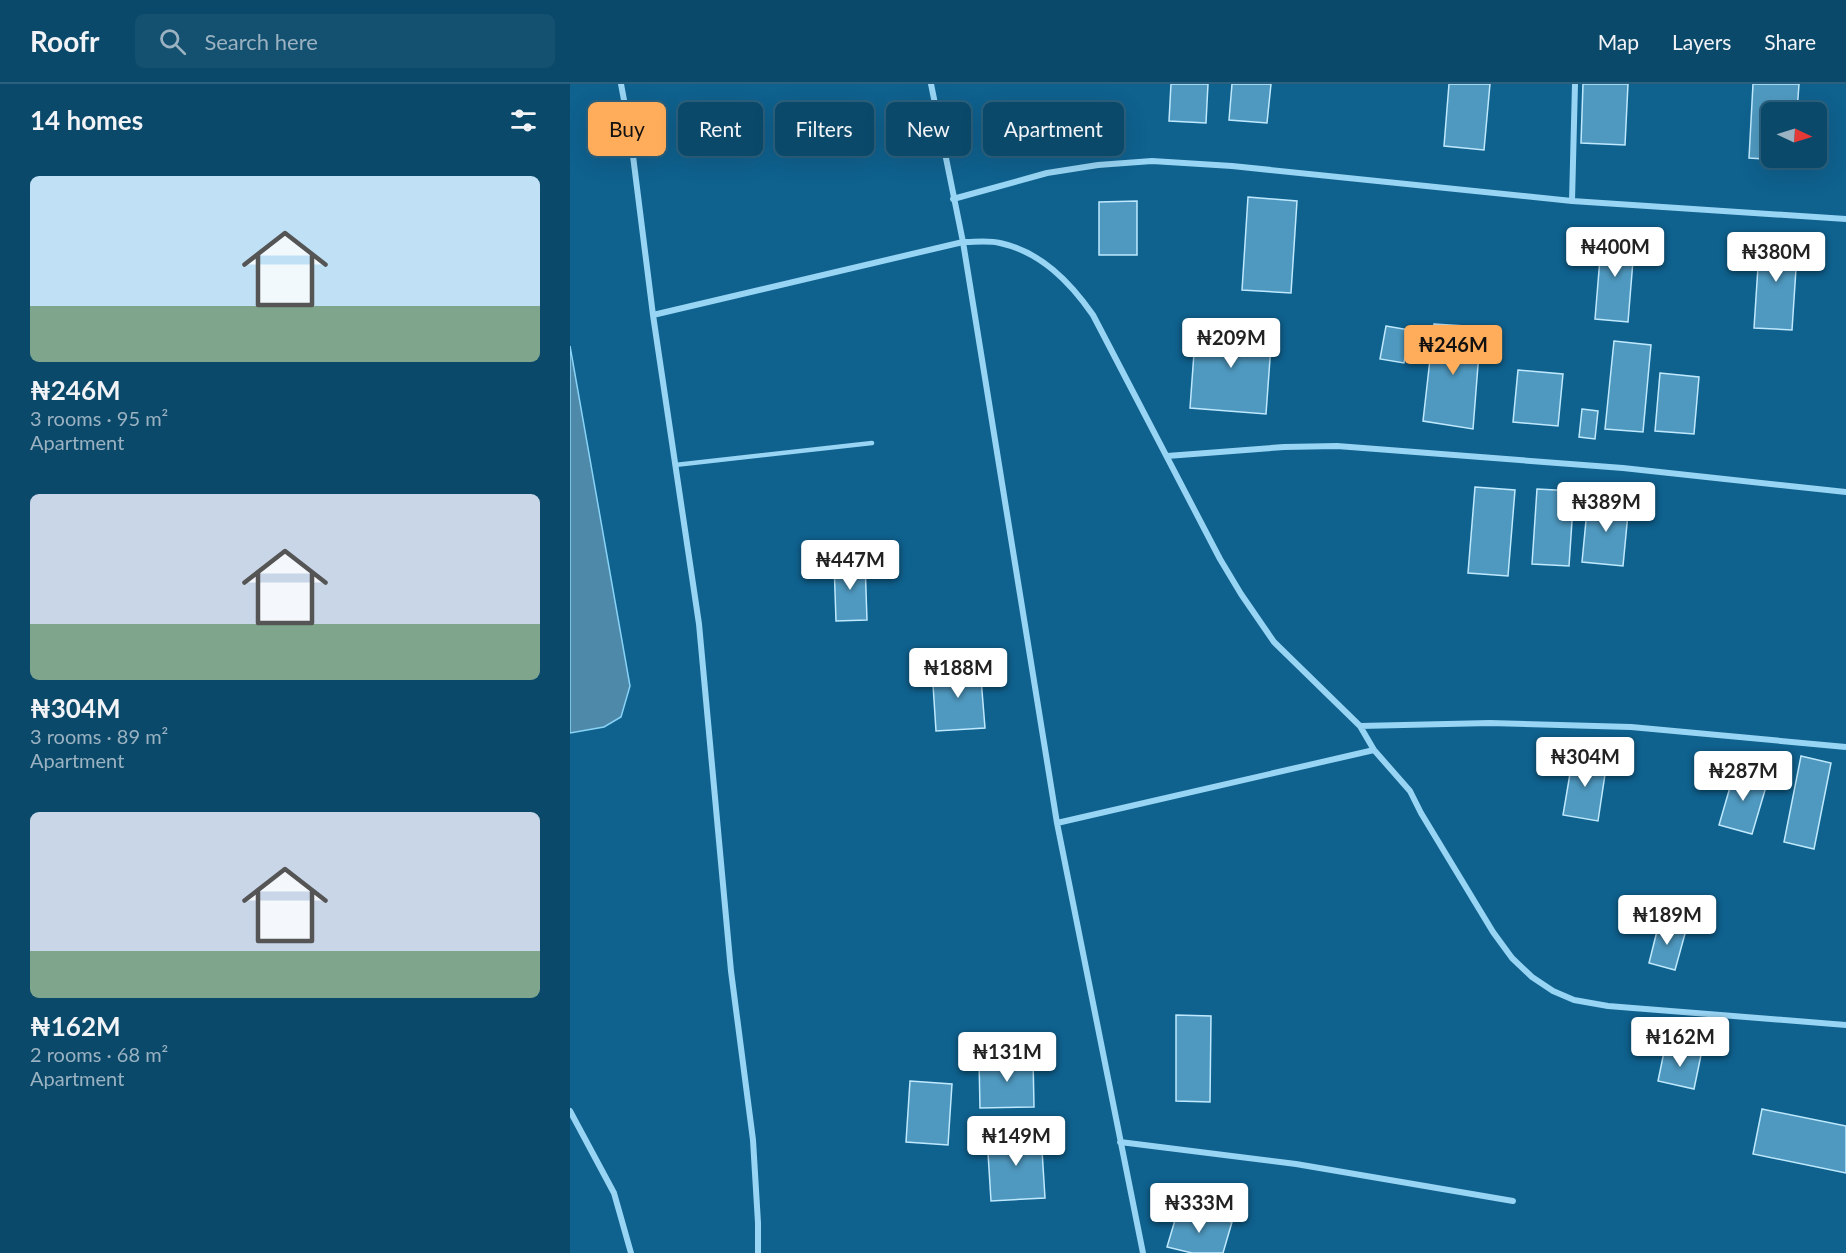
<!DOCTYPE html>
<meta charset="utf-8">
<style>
:root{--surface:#0b496a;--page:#145070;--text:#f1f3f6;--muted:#9ab2c1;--line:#2b617e;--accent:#ffad5a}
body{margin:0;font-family:Lato,sans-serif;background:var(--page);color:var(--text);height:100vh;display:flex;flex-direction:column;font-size:22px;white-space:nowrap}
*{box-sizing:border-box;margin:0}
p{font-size:20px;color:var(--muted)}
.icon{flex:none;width:33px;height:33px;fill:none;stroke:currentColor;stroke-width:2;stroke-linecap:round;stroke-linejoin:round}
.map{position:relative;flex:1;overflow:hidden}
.details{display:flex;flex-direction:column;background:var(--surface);width:570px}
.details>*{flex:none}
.top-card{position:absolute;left:18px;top:18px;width:570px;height:54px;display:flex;gap:12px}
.needle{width:39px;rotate:94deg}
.controls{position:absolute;left:1191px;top:18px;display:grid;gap:12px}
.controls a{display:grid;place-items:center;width:66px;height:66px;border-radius:9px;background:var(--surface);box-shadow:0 6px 24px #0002,0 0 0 2px var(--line);font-size:30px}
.price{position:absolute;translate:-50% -51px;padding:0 14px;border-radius:6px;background:#fff;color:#222;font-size:20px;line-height:39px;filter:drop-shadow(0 2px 3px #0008)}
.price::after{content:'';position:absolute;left:50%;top:36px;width:18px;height:14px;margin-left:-9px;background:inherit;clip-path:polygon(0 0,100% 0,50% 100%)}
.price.selected{background:var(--accent);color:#111}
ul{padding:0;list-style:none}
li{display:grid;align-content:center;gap:12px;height:318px;padding:0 30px}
li span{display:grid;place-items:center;height:186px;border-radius:9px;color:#555}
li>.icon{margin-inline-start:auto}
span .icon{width:108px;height:108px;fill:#fffc;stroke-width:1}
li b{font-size:26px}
h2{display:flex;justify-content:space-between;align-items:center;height:72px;padding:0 30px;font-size:26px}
.tag{padding:0 21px;border-radius:9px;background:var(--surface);box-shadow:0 6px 24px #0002,0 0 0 2px var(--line);font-size:21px;line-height:54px}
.tag.selected{background:var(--accent);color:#111}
header{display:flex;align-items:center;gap:36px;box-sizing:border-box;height:84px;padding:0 30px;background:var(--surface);border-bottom:2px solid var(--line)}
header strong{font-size:28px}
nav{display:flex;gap:33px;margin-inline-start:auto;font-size:21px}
.search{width:420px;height:54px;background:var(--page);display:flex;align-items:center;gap:15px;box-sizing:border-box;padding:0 21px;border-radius:9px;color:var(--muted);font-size:22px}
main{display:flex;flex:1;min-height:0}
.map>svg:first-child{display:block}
.water{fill:#4e89aa;stroke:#89d3f7;stroke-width:1.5}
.building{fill:#4f99c0;stroke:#bfe9fe;stroke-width:1.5}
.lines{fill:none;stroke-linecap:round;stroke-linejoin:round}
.service{stroke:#98d4f3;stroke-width:4.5}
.minor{stroke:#98d4f3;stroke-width:6}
</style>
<header>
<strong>Roofr</strong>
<div class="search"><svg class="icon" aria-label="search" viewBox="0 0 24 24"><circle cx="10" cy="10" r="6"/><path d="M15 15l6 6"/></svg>Search here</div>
<nav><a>Map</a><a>Layers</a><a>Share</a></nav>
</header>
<main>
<section class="details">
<h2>14 homes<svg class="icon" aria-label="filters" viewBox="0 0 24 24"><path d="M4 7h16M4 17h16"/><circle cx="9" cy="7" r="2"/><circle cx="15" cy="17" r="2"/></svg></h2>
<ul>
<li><span style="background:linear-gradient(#bfe0f5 70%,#7fa58c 0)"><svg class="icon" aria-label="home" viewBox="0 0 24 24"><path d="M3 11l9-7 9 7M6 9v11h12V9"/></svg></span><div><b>₦246M</b><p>3 rooms · 95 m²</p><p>Apartment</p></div></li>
<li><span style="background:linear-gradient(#c9d6e8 70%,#7fa58c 0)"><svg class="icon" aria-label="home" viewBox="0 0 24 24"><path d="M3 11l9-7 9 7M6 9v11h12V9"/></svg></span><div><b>₦304M</b><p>3 rooms · 89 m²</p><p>Apartment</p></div></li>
<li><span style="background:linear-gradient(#c9d6e8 75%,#7fa58c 0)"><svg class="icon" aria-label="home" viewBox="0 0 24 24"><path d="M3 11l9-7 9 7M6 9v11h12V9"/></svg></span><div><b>₦162M</b><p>2 rooms · 68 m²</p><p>Apartment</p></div></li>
</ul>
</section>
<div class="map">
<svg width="1276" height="1169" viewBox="0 0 1276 1169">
<rect width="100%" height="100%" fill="#0f618e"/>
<path class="water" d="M 0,262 L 60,602 L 51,633 L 34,643 L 0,649 Z"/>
<path class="building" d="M 601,0 L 638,0 L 636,39 L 599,37 Z
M 662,0 L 701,0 L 697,39 L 659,36 Z
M 879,0 L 920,0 L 914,66 L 874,62 Z
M 1013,0 L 1058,0 L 1055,61 L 1011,59 Z
M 1183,0 L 1229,0 L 1227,28 L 1202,28 L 1202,74 L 1225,74 L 1224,77 L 1179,74 Z
M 678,113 L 727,117 L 721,209 L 672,206 Z
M 567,117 L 567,171 L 529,171 L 529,118 Z
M 1032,150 L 1065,152 L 1058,238 L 1025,235 Z
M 1190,152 L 1228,154 L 1222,246 L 1184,244 Z
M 864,240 L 911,243 L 903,345 L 853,337 Z
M 626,241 L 702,247 L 696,330 L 620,324 Z
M 816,242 L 840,246 L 834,279 L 810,275 Z
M 1044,257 L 1081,261 L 1073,348 L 1035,345 Z
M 948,286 L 993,290 L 988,342 L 943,338 Z
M 1090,289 L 1129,293 L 1124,350 L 1085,347 Z
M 1012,325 L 1028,327 L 1025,355 L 1009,353 Z
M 905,403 L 945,406 L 938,492 L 898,489 Z
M 967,405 L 1004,407 L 999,482 L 962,480 Z
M 1018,416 L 1059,419 L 1053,482 L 1012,478 Z
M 295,477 L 297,536 L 266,537 L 264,478 Z
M 410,582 L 415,644 L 366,647 L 362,585 Z
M 1003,672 L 1037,677 L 1028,737 L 993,731 Z
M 1231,672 L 1261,679 L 1244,765 L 1214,758 Z
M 1165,686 L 1198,696 L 1182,750 L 1149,741 Z
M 1089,839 L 1116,846 L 1105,886 L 1079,879 Z
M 606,931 L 641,932 L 640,1018 L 606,1017 Z
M 1095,963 L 1131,971 L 1124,1005 L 1088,997 Z
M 463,973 L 464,1023 L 410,1024 L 409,975 Z
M 340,997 L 382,1000 L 378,1061 L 336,1058 Z
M 1192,1025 L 1276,1042 L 1276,1089 L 1183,1070 Z
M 471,1050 L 475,1114 L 421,1117 L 417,1053 Z
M 608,1126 L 662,1138 L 653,1169 L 622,1169 L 597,1163 Z"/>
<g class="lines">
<path class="service" d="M 105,381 L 302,359"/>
<path class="minor" d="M 51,0 L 60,48 L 83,231 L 129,540 L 161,887 L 183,1056 L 188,1139 L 188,1169
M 361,0 L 393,158 L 487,739
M 383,115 L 477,89 L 528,81 L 582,77 L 662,82 L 1002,117 L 1276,135
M 1002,117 L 1005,0
M 83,231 L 393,158 C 405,158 419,156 430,159 C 471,168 500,198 523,231 L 650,475 L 671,510 L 704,558 L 790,642 L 804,666 L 840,707 L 851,729 L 923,848 L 942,874 L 962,893 L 983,907 L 1004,916 L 1038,922 L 1276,941
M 597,372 L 714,363 L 767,362 L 1053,384 L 1276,408
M 790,642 L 920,639 L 1061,643 L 1276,663
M 0,1027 L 44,1109 L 61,1169
M 550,1058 L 726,1080 L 943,1117
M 573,1169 L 487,739 L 804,666"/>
</g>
</svg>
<div class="controls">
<a><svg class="needle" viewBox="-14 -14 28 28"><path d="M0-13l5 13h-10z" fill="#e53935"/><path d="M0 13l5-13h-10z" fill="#9ab2c1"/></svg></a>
</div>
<b class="price" style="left:1045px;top:194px">₦400M</b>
<b class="price" style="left:1206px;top:199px">₦380M</b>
<b class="price" style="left:661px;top:285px">₦209M</b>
<b class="price selected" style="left:883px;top:292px">₦246M</b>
<b class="price" style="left:1036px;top:449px">₦389M</b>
<b class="price" style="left:280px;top:507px">₦447M</b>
<b class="price" style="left:388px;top:615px">₦188M</b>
<b class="price" style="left:1015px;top:704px">₦304M</b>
<b class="price" style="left:1173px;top:718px">₦287M</b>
<b class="price" style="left:1097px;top:862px">₦189M</b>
<b class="price" style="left:1110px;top:984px">₦162M</b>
<b class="price" style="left:437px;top:999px">₦131M</b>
<b class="price" style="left:446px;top:1083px">₦149M</b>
<b class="price" style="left:629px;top:1150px">₦333M</b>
<div class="top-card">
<a class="tag selected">Buy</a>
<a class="tag">Rent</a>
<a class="tag">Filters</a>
<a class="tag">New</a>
<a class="tag">Apartment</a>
</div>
</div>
</main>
